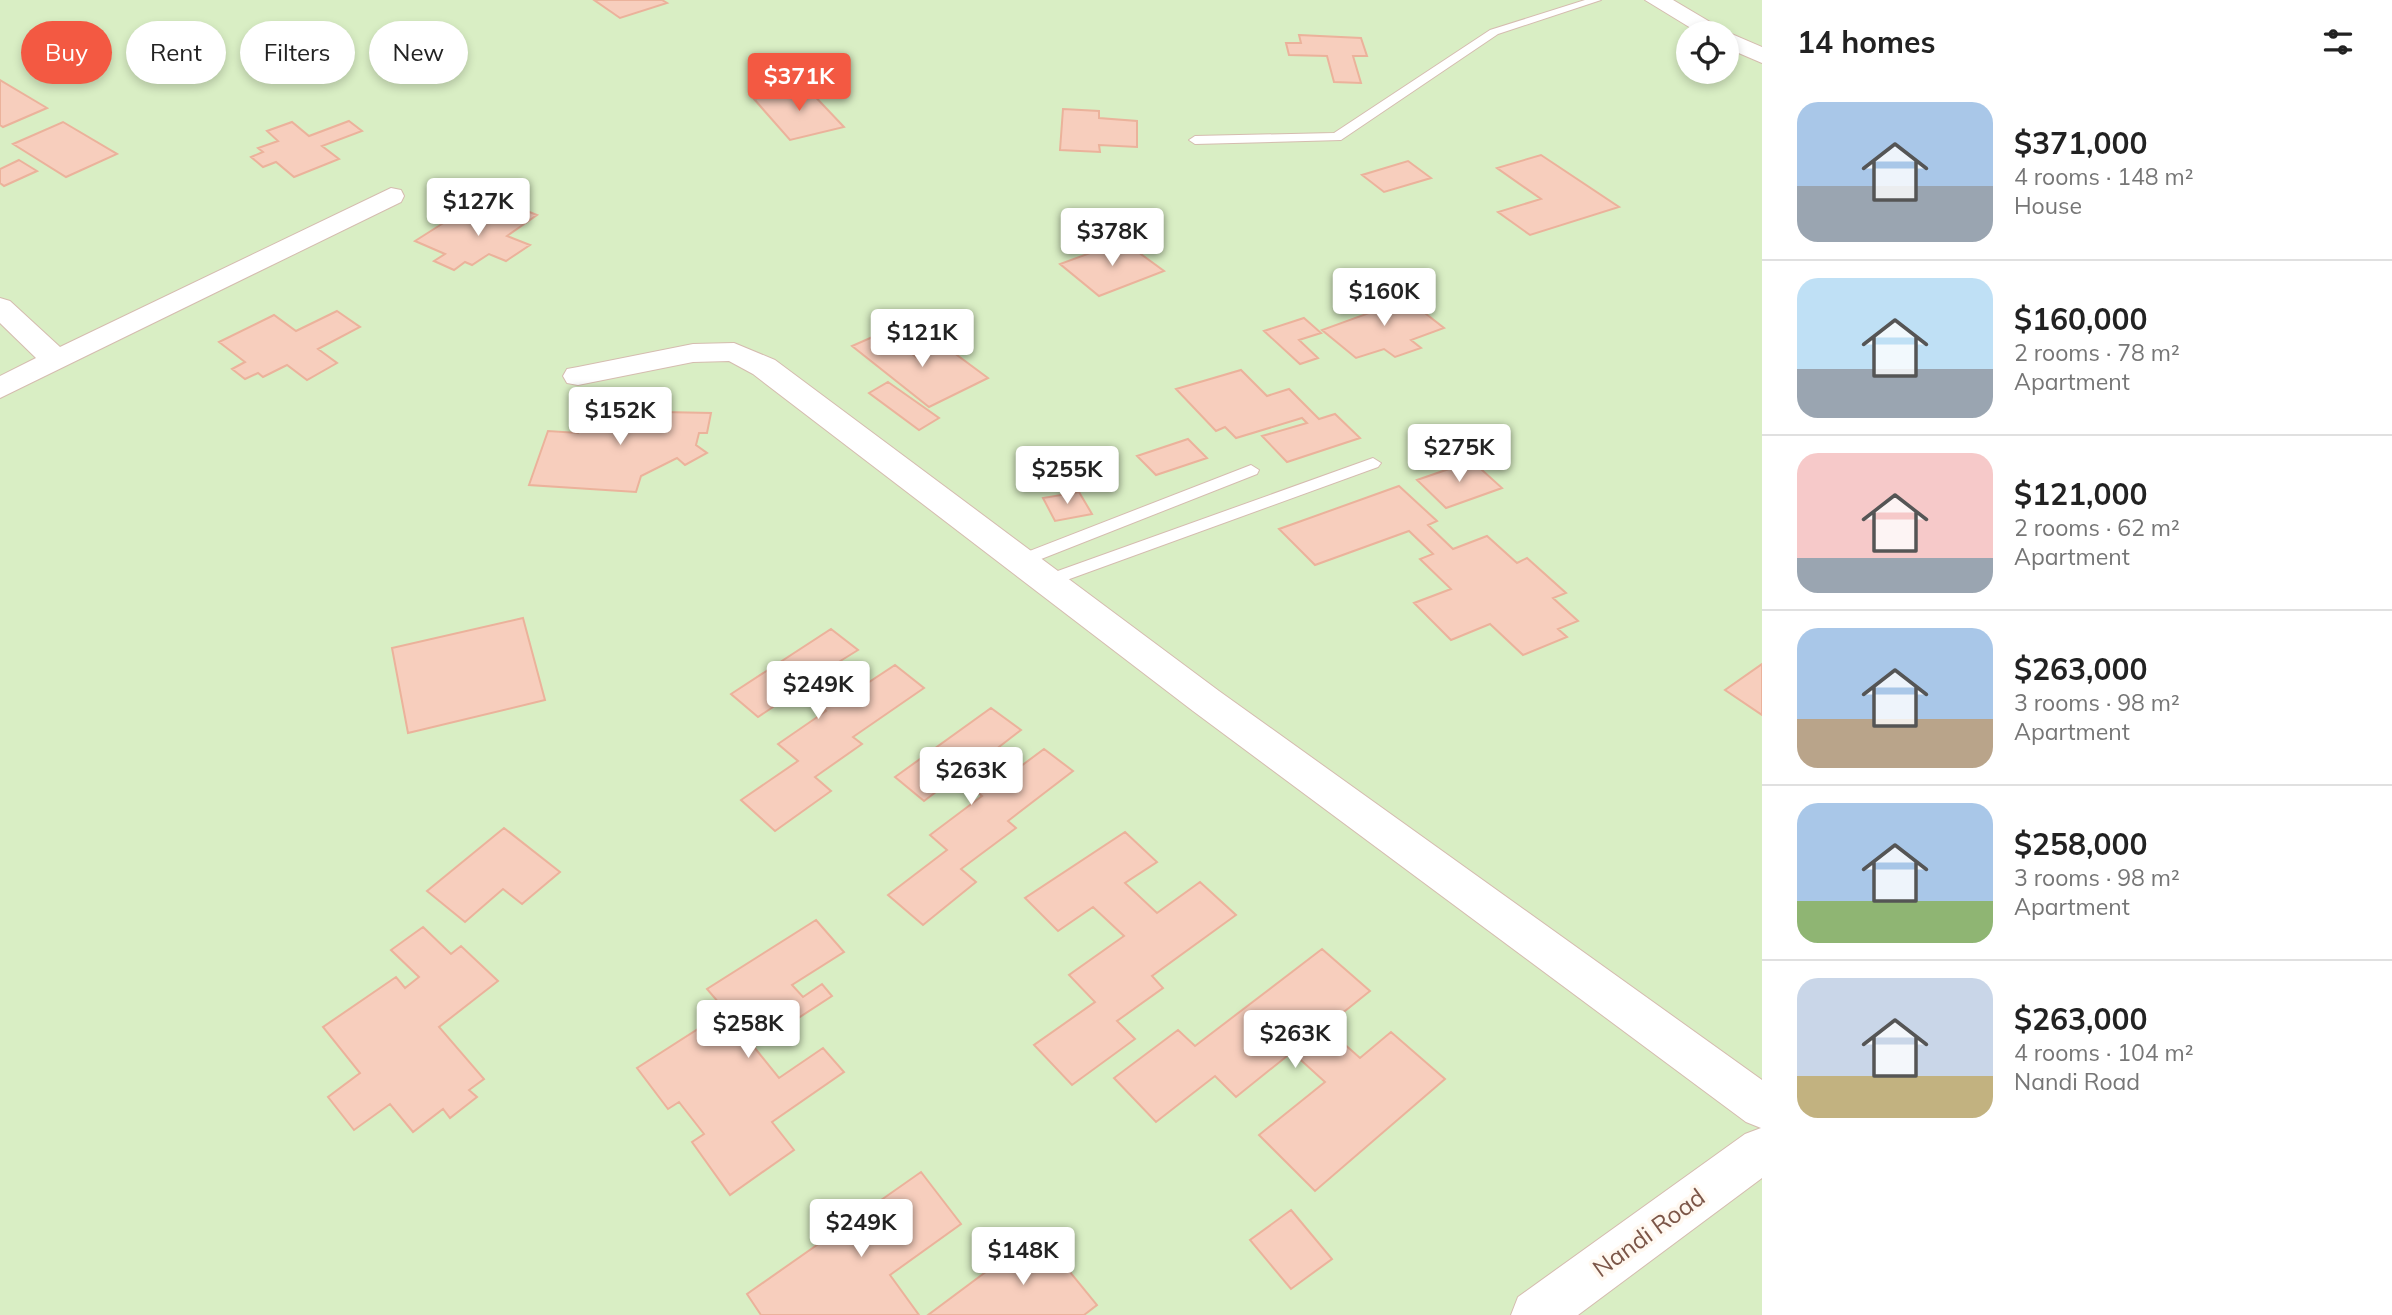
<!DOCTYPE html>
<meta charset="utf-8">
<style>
:root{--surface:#fff;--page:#f2f2f2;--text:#222;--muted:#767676;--line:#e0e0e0;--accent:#f35942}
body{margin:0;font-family:Mulish,sans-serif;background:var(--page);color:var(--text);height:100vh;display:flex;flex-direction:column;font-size:26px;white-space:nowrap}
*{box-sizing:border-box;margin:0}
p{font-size:23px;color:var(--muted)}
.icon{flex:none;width:38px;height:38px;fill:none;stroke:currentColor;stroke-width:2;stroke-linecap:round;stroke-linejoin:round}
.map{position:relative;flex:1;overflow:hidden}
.side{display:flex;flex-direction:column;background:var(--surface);width:630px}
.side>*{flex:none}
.banner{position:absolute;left:21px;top:21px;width:665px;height:63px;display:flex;gap:14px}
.tools{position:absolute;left:1676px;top:21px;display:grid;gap:14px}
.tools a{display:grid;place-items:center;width:63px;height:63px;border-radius:50%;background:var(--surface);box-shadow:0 4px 10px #0003;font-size:35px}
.price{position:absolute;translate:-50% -60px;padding:0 16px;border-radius:7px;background:#fff;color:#222;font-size:23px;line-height:46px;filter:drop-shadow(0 2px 4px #0008)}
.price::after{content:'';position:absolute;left:50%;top:42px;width:21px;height:16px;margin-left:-10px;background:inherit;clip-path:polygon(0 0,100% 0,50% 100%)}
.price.active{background:var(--accent);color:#fff}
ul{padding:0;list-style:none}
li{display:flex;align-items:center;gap:21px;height:175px;padding:0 35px}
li+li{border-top:2px solid var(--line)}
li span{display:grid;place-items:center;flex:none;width:196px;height:140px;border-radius:21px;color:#555}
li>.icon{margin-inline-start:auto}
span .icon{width:84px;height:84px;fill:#fffc;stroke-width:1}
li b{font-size:30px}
h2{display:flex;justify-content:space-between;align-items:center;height:84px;padding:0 35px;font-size:30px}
.pill{padding:0 24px;border-radius:32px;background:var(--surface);box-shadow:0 4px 10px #0003;font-size:24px;line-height:63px}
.pill.active{background:var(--accent);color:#fff}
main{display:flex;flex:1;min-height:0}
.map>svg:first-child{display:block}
.green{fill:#d9eec4;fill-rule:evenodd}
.building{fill:#f7cebd;stroke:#ebb29b;stroke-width:2}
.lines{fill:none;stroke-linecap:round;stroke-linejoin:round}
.lane-casing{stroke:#d5bcaf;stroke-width:2}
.street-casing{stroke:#d5bcaf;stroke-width:2}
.lane{fill:#fff;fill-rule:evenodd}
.street{fill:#fff;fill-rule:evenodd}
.labels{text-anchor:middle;stroke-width:7;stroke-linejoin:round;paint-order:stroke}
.near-street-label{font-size:24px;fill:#7c5648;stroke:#fff8f0}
</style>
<main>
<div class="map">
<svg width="1762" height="1315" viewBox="0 0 1762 1315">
<rect width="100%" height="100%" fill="#fef4e8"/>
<path class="green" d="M 0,0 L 1762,0 L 1762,1315 L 0,1315 ZM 1689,33 L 1727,33 L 1727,72 L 1689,72 Z"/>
<path class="building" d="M 594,0 L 662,0 L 667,3 L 620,18 Z
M 1299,35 L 1361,38 L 1367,56 L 1353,56 L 1361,83 L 1334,82 L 1327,56 L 1289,55 L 1286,43 L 1301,43 Z
M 780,66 L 795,84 L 778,87 L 764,69 Z
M 0,80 L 47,108 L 3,127 L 0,125 Z
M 806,87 L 844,127 L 790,140 L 754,99 Z
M 1063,109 L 1099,111 L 1099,118 L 1137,121 L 1137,147 L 1099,145 L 1100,152 L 1060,150 Z
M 349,121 L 362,131 L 322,146 L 339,159 L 294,177 L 276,162 L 263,167 L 251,157 L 263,152 L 258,148 L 278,141 L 267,131 L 292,122 L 309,136 Z
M 63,122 L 117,154 L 66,177 L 13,144 Z
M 1541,155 L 1619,207 L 1530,235 L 1498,212 L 1541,199 L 1497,168 Z
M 19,160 L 37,171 L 4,186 L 0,183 L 0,169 Z
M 1408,161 L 1431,178 L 1384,192 L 1362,175 Z
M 512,205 L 537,215 L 507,236 L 530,245 L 506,261 L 489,254 L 472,265 L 465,262 L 454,270 L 434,261 L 445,254 L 415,241 L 456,215 L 481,225 Z
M 1123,241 L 1164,271 L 1099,296 L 1060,264 Z
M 1398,292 L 1444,328 L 1411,340 L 1421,348 L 1395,357 L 1384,349 L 1356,358 L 1322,330 L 1372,312 L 1362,304 Z
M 337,311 L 360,327 L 318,349 L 337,363 L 307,380 L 287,365 L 263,377 L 258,373 L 245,379 L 232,369 L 245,362 L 219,342 L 274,315 L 296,331 Z
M 1304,318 L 1321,333 L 1299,340 L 1318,358 L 1300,364 L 1264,331 Z
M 884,332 L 916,357 L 942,344 L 988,378 L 929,407 L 852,346 Z
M 1241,370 L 1267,396 L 1289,389 L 1319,419 L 1335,414 L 1360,438 L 1287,462 L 1262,436 L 1307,423 L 1302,418 L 1236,438 L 1225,427 L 1216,431 L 1176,389 Z
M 888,382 L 939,418 L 919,430 L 869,393 Z
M 642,397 L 667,398 L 663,412 L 711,413 L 707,433 L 699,433 L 696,445 L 707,453 L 685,465 L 677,458 L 641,476 L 636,492 L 529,485 L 548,431 L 578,433 L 582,421 L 611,403 L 636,404 Z
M 1188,439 L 1207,458 L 1156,475 L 1137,456 Z
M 1472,461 L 1502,488 L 1446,508 L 1417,480 Z
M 1399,486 L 1437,521 L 1428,525 L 1453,549 L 1487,536 L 1517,563 L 1527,558 L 1566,593 L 1553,598 L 1578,621 L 1558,629 L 1567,637 L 1523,655 L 1490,624 L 1451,640 L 1414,603 L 1451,589 L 1420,559 L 1433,554 L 1409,531 L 1315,565 L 1279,529 Z
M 1079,492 L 1092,514 L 1055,521 L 1043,498 Z
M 523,618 L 545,700 L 408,733 L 392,648 Z
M 831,629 L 858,650 L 829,668 L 857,690 L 895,665 L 924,688 L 853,737 L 862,744 L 815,777 L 831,791 L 775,831 L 741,800 L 798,761 L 778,744 L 826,711 L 800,689 L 758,717 L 731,694 Z
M 1762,664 L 1762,715 L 1725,690 Z
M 991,708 L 1021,730 L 986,757 L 1009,775 L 1044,749 L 1073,771 L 1008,821 L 1016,828 L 961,869 L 976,882 L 923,925 L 888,895 L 947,850 L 930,835 L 982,796 L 957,776 L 924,801 L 895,777 Z
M 504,828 L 560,872 L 522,904 L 503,889 L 465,922 L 427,891 Z
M 1125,832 L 1157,862 L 1125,883 L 1157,913 L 1200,882 L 1236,915 L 1152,976 L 1163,988 L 1117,1021 L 1135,1039 L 1072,1085 L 1034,1045 L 1095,1002 L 1069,975 L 1124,936 L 1093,907 L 1058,931 L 1025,898 Z
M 816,920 L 844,952 L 792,985 L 803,997 L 822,984 L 832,996 L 754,1047 L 779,1078 L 823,1048 L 844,1072 L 772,1122 L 794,1150 L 730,1195 L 692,1142 L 704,1134 L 679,1102 L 668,1109 L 637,1068 L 726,1011 L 707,989 Z
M 423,927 L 451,954 L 461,946 L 498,981 L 439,1027 L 484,1079 L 469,1090 L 477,1097 L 450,1118 L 443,1109 L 413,1132 L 390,1104 L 354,1130 L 328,1097 L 360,1073 L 323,1027 L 396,977 L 405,988 L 419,977 L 391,950 Z
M 1322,949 L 1370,991 L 1325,1027 L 1360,1058 L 1391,1032 L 1445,1079 L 1315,1191 L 1259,1135 L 1325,1082 L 1292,1052 L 1236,1097 L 1215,1076 L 1156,1122 L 1114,1078 L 1178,1030 L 1195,1046 Z
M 921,1172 L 961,1224 L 890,1275 L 919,1315 L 761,1315 L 747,1294 Z
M 1291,1210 L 1332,1259 L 1291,1289 L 1250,1240 Z
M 1038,1233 L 1097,1305 L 1084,1315 L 928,1315 Z"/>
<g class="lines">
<g class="lane-casing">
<path id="lane" d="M 1585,0 L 1601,0 L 1498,34 L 1341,140 L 1195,144 L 1189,140 L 1195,136 L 1334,133 L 1490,30 Z
M 1373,458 L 1381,463 L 1378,467 L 1053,585 L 1041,585 L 1039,581 L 1041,577 Z
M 1251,465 L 1259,470 L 1257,474 L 1026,565 L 1014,565 L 1012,561 L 1014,557 Z"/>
</g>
<g class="street-casing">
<path id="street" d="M 1645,0 L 1673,0 L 1727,32 L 1762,47 L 1762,63 L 1727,48 L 1727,33 L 1699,33 Z
M 391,188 L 401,190 L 404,196 L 401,202 L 0,398 L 0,376 L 36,358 L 0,323 L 0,298 L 10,301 L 60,347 Z
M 734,343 L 775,360 L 1219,691 L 1762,1080 L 1762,1178 L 1578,1315 L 1511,1315 L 1518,1297 L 1745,1134 L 1761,1128 L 1746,1122 L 1193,711 L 753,374 L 729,361 L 693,362 L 578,385 L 567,383 L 563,376 L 567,369 L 578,367 L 693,344 Z"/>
</g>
<use href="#lane" class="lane"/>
<use href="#street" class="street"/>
</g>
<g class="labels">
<g class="near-street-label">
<text transform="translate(1649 1233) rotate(-36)" y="8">Nandi Road</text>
</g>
</g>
</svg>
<div class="tools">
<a><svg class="icon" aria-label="locate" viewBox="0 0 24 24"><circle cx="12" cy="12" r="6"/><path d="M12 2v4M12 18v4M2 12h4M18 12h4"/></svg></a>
</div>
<b class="price active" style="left:799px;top:113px">$371K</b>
<b class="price" style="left:478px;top:238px">$127K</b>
<b class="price" style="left:1112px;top:268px">$378K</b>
<b class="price" style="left:1384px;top:328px">$160K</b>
<b class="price" style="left:922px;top:369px">$121K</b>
<b class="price" style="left:620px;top:447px">$152K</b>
<b class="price" style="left:1459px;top:484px">$275K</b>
<b class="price" style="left:1067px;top:506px">$255K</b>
<b class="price" style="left:818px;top:721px">$249K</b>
<b class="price" style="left:971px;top:807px">$263K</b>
<b class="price" style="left:748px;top:1060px">$258K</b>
<b class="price" style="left:1295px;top:1070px">$263K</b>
<b class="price" style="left:861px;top:1259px">$249K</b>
<b class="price" style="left:1023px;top:1287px">$148K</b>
<div class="banner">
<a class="pill active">Buy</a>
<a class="pill">Rent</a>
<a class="pill">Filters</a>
<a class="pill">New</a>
</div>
</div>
<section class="side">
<h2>14 homes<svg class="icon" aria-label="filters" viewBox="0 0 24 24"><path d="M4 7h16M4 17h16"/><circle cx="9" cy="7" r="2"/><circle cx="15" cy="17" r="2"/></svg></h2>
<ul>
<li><span style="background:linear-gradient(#a9c7e8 60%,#9aa5b1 0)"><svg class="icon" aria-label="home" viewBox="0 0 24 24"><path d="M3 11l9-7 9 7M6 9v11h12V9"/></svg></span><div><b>$371,000</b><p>4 rooms · 148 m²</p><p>House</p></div></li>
<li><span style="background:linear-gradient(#bfe0f5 65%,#9aa5b1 0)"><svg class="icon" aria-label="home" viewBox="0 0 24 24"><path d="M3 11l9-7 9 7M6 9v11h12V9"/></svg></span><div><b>$160,000</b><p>2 rooms · 78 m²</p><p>Apartment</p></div></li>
<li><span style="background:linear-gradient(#f6c9c9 75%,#9aa5b1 0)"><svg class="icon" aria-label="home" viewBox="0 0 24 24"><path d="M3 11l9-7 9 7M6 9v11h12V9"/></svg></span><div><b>$121,000</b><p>2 rooms · 62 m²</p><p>Apartment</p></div></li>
<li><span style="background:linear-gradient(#a9c7e8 65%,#b9a48a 0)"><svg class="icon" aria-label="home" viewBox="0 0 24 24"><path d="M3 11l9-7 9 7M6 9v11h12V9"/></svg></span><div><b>$263,000</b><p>3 rooms · 98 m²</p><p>Apartment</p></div></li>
<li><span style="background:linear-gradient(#a9c7e8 70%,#8fb573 0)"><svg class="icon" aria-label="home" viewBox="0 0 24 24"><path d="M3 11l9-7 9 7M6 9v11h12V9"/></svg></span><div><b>$258,000</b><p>3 rooms · 98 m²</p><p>Apartment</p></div></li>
<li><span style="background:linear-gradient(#c9d6e8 70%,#c2b280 0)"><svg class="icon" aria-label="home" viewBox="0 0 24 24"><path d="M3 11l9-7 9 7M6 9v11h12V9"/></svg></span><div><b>$263,000</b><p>4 rooms · 104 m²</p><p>Nandi Road</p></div></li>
</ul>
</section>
</main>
